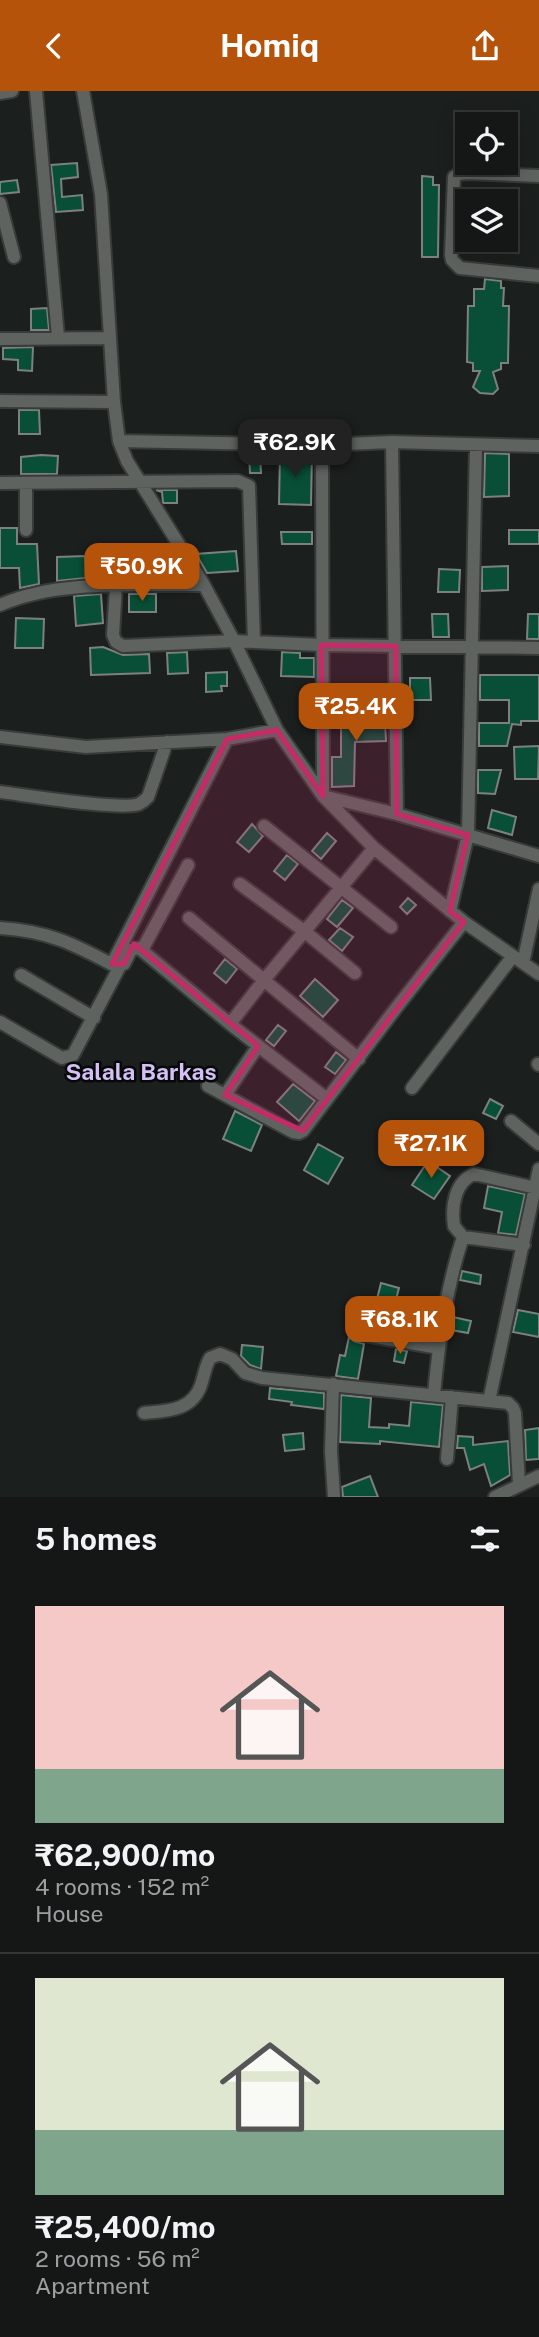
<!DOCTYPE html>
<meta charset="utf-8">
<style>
:root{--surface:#141716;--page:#1d201f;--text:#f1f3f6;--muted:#9d9fa1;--line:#333635;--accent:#b45309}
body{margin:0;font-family:"Public Sans",sans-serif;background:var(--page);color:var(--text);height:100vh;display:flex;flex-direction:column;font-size:26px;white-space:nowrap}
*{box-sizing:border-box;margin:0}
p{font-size:23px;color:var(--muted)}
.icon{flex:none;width:38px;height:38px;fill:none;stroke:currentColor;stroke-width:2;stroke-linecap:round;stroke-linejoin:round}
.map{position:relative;height:1406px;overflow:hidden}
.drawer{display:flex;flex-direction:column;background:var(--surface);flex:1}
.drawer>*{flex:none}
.controls{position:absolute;left:455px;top:21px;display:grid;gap:14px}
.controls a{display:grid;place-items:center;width:63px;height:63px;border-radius:0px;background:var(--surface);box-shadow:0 4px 18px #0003,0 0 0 2px var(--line);font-size:35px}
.price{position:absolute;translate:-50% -60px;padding:0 16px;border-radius:14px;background:var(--accent);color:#fff;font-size:23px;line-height:46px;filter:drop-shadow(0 2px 4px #0008)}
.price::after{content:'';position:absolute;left:50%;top:42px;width:21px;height:16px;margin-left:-10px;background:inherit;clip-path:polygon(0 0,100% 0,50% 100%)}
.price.current{background:#222;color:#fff}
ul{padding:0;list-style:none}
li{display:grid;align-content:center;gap:14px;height:371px;padding:0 35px}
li+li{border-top:2px solid var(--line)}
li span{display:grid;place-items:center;height:217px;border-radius:0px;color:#555}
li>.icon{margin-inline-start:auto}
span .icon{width:126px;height:126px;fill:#fffc;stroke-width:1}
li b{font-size:30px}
h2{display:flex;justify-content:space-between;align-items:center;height:84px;padding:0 35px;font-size:30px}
header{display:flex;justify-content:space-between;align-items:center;height:91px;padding:0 35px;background:var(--accent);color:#fff;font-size:32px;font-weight:700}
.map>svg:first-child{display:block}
.building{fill:#094f37;stroke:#7c817f;stroke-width:2}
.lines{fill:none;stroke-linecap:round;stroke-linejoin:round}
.minor-casing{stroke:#383b39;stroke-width:16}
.minor{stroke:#5e6360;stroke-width:12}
.marked{fill:#c42b67;fill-opacity:0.2;stroke:#c42b67;stroke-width:5;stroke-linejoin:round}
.labels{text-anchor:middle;stroke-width:5;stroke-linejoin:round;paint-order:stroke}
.neighbourhood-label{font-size:23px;font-weight:bold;fill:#d4bff7;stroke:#070908}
</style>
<header><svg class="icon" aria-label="back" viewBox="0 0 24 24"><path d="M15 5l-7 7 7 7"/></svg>Homiq<svg class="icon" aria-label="share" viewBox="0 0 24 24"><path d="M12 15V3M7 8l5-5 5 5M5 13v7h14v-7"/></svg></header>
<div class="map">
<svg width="539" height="1406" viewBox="0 0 539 1406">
<rect width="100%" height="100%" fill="#1b1f1d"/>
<path class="building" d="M 77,72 L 78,86 L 61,88 L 62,106 L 82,104 L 83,119 L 56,121 L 51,74 Z
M 422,85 L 433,86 L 433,94 L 439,94 L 438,166 L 422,166 Z
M 17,89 L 19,101 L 0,103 L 0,91 Z
M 461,127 L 467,127 L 467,146 L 460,146 Z
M 485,188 L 501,190 L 501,197 L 504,197 L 503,215 L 509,215 L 508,272 L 501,272 L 501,278 L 493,281 L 498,298 L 493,303 L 480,302 L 473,296 L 480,280 L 473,280 L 473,272 L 467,271 L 468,215 L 474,215 L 474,198 L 484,198 Z
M 47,217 L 49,239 L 31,239 L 31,218 Z
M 33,256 L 32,280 L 18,279 L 18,269 L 3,268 L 3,257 Z
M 19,319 L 39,319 L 40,343 L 19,343 Z
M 249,361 L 260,362 L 261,382 L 250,382 Z
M 280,362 L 312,363 L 311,414 L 279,413 Z
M 485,362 L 509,363 L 509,405 L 484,406 Z
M 41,364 L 58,365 L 57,383 L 21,383 L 21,366 Z
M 156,399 L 177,399 L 177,412 L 163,412 L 162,401 Z
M 0,437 L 17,437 L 17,453 L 37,453 L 39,493 L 20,497 L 19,477 L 0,477 Z
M 509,439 L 539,439 L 539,453 L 509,453 Z
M 281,441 L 312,441 L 312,453 L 282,453 Z
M 236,460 L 238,480 L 207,482 L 196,463 Z
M 114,463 L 132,463 L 133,485 L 114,485 Z
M 85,465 L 86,487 L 57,490 L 57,466 Z
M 508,475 L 508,499 L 482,500 L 482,476 Z
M 439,478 L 460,479 L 459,501 L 438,501 Z
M 101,503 L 103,532 L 76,535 L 74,505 Z
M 129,503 L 156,503 L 156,521 L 129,521 Z
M 432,523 L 448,523 L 449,546 L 433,546 Z
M 528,523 L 539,523 L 539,548 L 527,548 Z
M 16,527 L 44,528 L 43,557 L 15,557 Z
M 103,556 L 123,564 L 149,563 L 150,582 L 91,584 L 90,557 Z
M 187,561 L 188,582 L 168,583 L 167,562 Z
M 282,561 L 300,562 L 300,567 L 314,567 L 314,586 L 281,585 Z
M 227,581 L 227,595 L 221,595 L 222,600 L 206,601 L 206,582 Z
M 480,584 L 539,584 L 539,630 L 521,630 L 521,634 L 512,633 L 507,655 L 479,655 L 479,632 L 509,632 L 509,609 L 480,609 Z
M 410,587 L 430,587 L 431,609 L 404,609 L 404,599 L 410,599 Z
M 355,607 L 371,607 L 371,632 L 385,631 L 386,650 L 355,651 L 354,695 L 332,696 L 332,666 L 341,666 L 341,636 L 355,636 Z
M 539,655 L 538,688 L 515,688 L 514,656 Z
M 478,679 L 501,679 L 495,703 L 478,702 Z
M 492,719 L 516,726 L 512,744 L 488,737 Z
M 252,733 L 263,745 L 249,761 L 237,751 Z
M 327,742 L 336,750 L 321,768 L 312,760 Z
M 287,764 L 298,773 L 285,789 L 274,780 Z
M 408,807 L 416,814 L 407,823 L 400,816 Z
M 342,809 L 353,817 L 337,836 L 327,828 Z
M 340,837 L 353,846 L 342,860 L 329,849 Z
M 225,868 L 237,878 L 226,892 L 214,882 Z
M 315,888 L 338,909 L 323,926 L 300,905 Z
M 278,934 L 286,940 L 274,955 L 266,949 Z
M 336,961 L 346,969 L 335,983 L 325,976 Z
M 293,993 L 315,1010 L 299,1030 L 277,1011 Z
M 490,1008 L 503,1015 L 496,1028 L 483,1022 Z
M 235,1020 L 262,1034 L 251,1060 L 223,1048 Z
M 318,1053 L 343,1067 L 328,1093 L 304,1079 Z
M 428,1070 L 450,1085 L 434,1108 L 412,1094 Z
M 488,1095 L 525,1103 L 516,1144 L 498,1142 L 502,1121 L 484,1117 Z
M 462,1180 L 481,1184 L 480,1193 L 460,1189 Z
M 381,1192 L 399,1197 L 393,1220 L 412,1223 L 408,1242 L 391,1239 L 392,1234 L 372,1228 Z
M 518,1219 L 539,1223 L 539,1246 L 513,1241 Z
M 453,1226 L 471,1230 L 468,1242 L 451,1239 Z
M 349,1246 L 354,1250 L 364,1253 L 358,1288 L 336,1285 L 340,1264 L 345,1265 Z
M 242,1254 L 263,1256 L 261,1278 L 250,1274 L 241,1265 Z
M 396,1258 L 407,1260 L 404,1272 L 394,1270 Z
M 270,1297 L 324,1302 L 324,1318 L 291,1314 L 292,1311 L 269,1308 Z
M 341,1304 L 371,1307 L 369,1336 L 389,1337 L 389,1333 L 409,1335 L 411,1311 L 443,1314 L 439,1356 L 380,1350 L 380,1353 L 340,1351 Z
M 539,1337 L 539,1368 L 526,1369 L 525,1339 Z
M 303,1342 L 304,1358 L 285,1360 L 283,1344 Z
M 458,1345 L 473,1346 L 473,1354 L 508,1350 L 510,1384 L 491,1395 L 484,1373 L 470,1379 L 464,1357 L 457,1357 Z
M 370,1385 L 378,1406 L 343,1406 L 342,1396 Z"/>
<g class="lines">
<g class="minor-casing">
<path id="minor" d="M 36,0 L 58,246
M 83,0 L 101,103 L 114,311 L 119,350 L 127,370 L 204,494 L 234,550 L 277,639 L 323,705 L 374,757 L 464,831 L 539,883
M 0,2 L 12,0
M 539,85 L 467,82 L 459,83 L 454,86 L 451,164 L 452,169 L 460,177 L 539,185
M 0,112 L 14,166
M 0,248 L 110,247
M 0,310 L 114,311
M 119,350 L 322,354 L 392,351 L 539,355
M 392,351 L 397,723
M 322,354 L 323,705 L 397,723 L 539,765
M 0,392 L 238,390 L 249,395 L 254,551
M 26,393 L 26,439
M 116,495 L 113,544 L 116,551 L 123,555 L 234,550 L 321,554 L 539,557
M 0,514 C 59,488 140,495 204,494
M 0,646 L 86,656 L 227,648 L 277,639
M 0,701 C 25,704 121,720 139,713 C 143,711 145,709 148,706 L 167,651
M 264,735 L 391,836
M 240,793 L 304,840 L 355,882
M 450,820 L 468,744 L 476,354
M 189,827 L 359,968
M 0,837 C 48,840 74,853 115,875 L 124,873 L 131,859 L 139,857 L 230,933 L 327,1008
M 142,859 L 188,774
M 523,872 L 539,798
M 112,873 L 227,648
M 21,884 L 94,927
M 0,931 L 62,967 L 73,964 L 120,875
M 230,933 L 264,889 L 374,757
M 538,973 L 539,974
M 208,995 L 293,1041 L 299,1042 L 303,1040 L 397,916 L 464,831
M 412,997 L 513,865
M 225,1004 L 258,955
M 511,1030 L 539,1053
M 524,1154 L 463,1146 L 454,1135 C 451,1115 455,1091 474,1083 L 536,1097
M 359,1243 L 439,1257
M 333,1293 L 331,1360 L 334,1406
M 434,1303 C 439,1250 446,1197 463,1146
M 489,1310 L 539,1078
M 144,1322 C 167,1320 192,1320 201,1294 C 204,1285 205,1276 210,1267 L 220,1263 L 232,1268 L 245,1282 L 262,1287 L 508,1312 L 513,1317 L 515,1322 L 519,1393
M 447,1368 L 452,1306
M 495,1406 L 539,1385"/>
</g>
<use href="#minor" class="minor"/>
</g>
<path class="marked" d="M 321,554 L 396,555 L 397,723 L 468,744 L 450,820 L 464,831 L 303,1040 L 225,1004 L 258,955 L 134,853 L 124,873 L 112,873 L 227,648 L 277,639 L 323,705 Z"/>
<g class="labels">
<g class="neighbourhood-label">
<text x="141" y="989">Salala Barkas</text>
</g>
</g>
</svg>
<div class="controls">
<a><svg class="icon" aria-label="locate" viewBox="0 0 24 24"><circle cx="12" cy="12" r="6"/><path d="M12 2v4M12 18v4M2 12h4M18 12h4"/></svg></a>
<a><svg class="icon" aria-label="layers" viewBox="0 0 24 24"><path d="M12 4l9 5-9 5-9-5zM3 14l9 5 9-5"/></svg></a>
</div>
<b class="price current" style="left:295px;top:388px">₹62.9K</b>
<b class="price" style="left:142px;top:512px">₹50.9K</b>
<b class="price" style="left:356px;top:652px">₹25.4K</b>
<b class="price" style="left:431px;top:1089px">₹27.1K</b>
<b class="price" style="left:400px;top:1265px">₹68.1K</b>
</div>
<section class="drawer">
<h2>5 homes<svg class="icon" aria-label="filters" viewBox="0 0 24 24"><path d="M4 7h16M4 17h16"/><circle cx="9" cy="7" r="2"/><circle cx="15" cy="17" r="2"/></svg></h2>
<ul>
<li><span style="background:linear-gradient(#f6c9c9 75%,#7fa58c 0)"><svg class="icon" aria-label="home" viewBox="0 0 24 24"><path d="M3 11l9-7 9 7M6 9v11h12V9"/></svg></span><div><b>₹62,900/mo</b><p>4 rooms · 152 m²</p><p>House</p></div></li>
<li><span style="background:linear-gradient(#dfe7d0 70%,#7fa58c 0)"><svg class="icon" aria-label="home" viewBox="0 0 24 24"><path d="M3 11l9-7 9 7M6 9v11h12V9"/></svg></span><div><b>₹25,400/mo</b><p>2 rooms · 56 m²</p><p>Apartment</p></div></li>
</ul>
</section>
